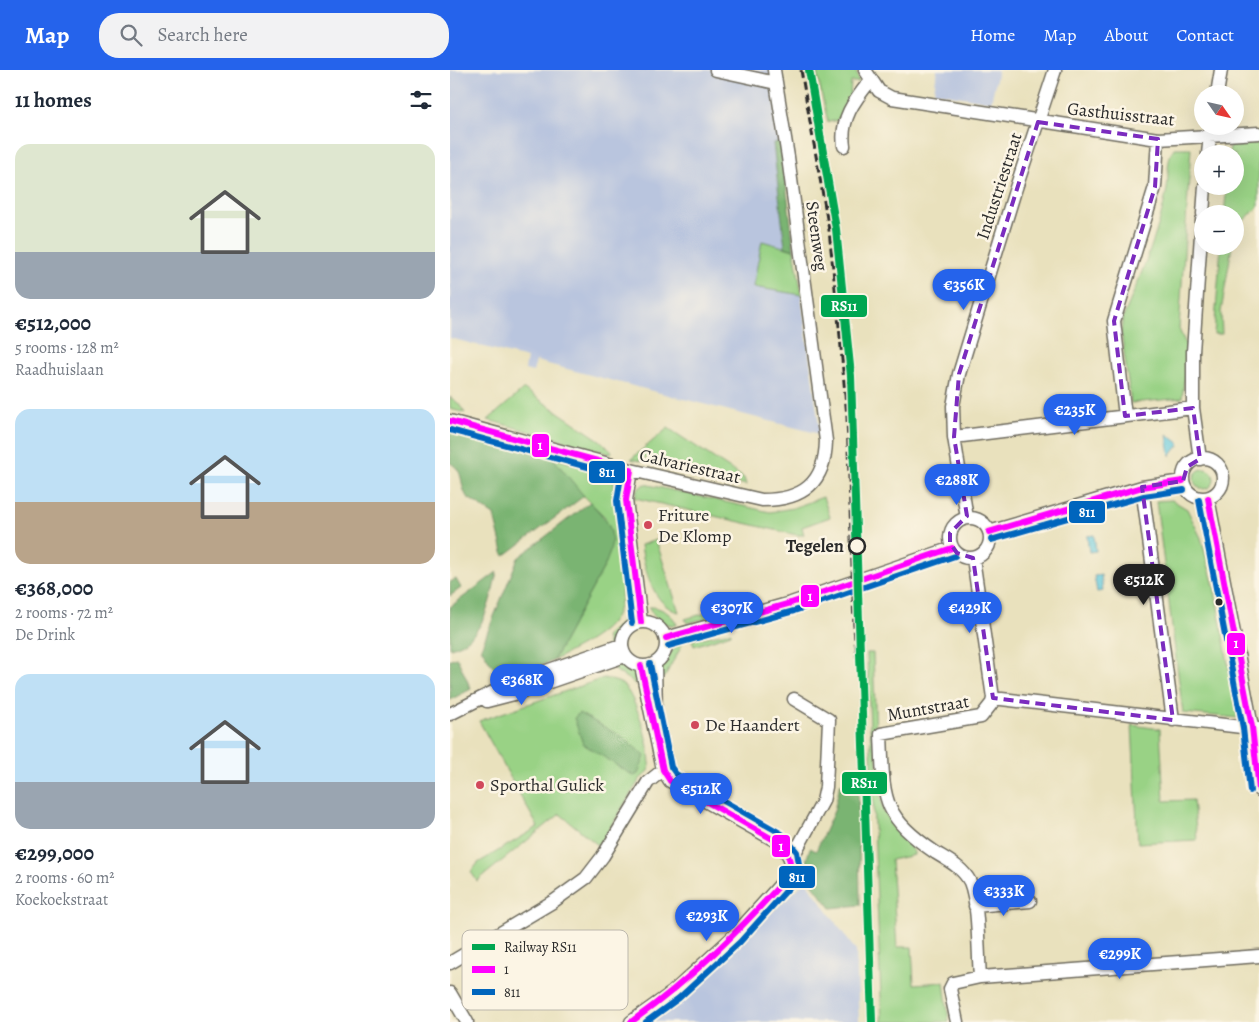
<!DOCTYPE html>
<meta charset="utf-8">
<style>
:root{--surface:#fff;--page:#f2f2f3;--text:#1f2937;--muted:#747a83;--accent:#2563eb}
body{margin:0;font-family:Alegreya,serif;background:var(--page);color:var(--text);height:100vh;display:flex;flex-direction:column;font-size:19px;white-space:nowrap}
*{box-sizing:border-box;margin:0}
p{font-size:16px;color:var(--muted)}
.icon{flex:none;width:28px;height:28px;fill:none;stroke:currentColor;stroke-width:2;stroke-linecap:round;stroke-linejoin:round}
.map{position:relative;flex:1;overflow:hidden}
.details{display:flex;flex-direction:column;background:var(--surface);width:450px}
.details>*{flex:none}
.needle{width:32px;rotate:124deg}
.buttons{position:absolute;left:744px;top:15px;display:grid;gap:10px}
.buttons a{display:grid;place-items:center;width:50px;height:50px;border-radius:50%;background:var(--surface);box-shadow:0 5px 20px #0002;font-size:25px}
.price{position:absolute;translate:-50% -42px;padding:0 11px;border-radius:18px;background:var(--accent);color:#fff;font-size:16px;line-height:32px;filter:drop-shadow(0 1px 2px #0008)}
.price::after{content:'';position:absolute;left:50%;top:30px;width:15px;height:11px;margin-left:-8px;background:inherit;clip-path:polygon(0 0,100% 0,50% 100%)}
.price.on{background:#222;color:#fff}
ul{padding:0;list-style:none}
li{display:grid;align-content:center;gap:10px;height:265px;padding:0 15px}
li span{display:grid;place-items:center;height:155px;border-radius:15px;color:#555}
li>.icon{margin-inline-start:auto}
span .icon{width:90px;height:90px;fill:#fffc;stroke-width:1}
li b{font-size:21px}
h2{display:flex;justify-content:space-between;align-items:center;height:60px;padding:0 15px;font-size:21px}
header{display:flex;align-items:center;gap:30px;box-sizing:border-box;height:70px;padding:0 25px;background:var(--accent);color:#fff}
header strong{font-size:24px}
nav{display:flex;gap:28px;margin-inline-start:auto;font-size:18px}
.search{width:350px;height:45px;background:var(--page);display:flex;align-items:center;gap:12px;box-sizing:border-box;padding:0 18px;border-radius:20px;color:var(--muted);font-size:19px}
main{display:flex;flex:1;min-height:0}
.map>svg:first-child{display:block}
.industrial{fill:#b9c5de}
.green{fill:#99d285;stroke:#627e58}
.forest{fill:#7ab472;stroke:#52704e}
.water{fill:#60c8dc;stroke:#467a84}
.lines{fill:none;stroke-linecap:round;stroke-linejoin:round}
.minor-casing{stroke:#6e6b5e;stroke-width:15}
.minor{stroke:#fff;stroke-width:12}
.rail{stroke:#2b2b2b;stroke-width:3;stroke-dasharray:8 4;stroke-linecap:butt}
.bus-1-casing{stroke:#fcf5e5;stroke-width:10}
.bus-2-casing{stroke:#fcf5e5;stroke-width:10}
.bus-1{stroke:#f0f;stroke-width:6}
.bus-2{stroke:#0065bd;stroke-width:6}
.rail-1-casing{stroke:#fcf5e5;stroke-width:11}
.rail-1{stroke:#00a651;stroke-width:8}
.marked{fill:none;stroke:#7b2cbf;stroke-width:4;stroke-dasharray:10 6;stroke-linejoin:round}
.poi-dot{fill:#d1495b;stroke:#fcf5e5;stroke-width:2}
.stop-dot{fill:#fcf5e5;stroke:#2b2b2b;stroke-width:2.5}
.bus-dot{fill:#2b2b2b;stroke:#fcf5e5;stroke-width:2}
.labels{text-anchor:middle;stroke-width:5;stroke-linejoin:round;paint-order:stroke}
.street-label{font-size:18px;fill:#2b2b2b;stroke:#fcf5e5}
.poi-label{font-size:18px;fill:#2b2b2b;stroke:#fcf5e5;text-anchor:start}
.stop-label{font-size:18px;font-weight:bold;fill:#2b2b2b;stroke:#fcf5e5;text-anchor:end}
.key{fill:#fcf5e5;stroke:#bdb8ad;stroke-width:1}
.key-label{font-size:14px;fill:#2b2b2b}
.line-badge{stroke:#fcf5e5;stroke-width:2}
.badge-label{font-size:14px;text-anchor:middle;font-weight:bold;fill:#fff}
</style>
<header>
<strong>Map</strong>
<div class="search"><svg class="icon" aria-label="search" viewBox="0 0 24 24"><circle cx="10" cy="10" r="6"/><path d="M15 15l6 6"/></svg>Search here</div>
<nav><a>Home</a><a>Map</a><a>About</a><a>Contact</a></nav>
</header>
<main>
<section class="details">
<h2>11 homes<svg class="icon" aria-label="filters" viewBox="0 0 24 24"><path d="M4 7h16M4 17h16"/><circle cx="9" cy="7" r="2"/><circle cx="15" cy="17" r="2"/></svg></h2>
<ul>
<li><span style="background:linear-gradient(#dfe7d0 70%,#9aa5b1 0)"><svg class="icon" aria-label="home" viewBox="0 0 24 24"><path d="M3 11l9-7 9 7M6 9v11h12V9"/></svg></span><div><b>€512,000</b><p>5 rooms · 128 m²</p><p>Raadhuislaan</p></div></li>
<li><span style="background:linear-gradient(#bfe0f5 60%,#b9a48a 0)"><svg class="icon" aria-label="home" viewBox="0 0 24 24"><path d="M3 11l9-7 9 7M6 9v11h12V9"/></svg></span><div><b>€368,000</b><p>2 rooms · 72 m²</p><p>De Drink</p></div></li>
<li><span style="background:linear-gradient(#bfe0f5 70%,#9aa5b1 0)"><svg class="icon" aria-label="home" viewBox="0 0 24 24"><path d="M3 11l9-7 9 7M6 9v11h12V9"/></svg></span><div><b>€299,000</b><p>2 rooms · 60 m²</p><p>Koekoekstraat</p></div></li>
</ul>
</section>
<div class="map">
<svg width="809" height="952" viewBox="0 0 809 952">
<rect width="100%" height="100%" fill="#fcf5e5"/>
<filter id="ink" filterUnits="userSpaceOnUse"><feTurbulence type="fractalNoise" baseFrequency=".02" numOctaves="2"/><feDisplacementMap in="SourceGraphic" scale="10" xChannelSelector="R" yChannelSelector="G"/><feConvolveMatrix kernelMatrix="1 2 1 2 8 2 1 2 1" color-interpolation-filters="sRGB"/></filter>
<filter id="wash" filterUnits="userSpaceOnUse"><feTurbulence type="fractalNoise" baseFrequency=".0096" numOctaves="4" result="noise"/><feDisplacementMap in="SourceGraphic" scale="20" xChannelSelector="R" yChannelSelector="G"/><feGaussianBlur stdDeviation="1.12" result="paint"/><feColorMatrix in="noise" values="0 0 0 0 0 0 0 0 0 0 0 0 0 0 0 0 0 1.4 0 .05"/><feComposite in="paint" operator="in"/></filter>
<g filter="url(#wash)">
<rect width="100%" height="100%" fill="#e9e1bd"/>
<path class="industrial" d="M 0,0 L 320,0 L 370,364 L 86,291 L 83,302 L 75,300 L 77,288 L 0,268 Z
M 487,0 L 548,0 L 541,32 L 484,22 Z
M 356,811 L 406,881 L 409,952 L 203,952 Z"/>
<path class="green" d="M 366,0 L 406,0 L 409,12 L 401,12 L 400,26 L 389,50 L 378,52 Z
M 809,73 L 809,136 L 785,159 L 785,144 L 774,144 L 777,116 L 785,116 L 785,84 L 779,84 L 780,75 Z
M 724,78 L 741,78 L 729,259 L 738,279 L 732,328 L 681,333 L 671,261 L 673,248 C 690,207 709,163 717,119 C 719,105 716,89 724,78 Z
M 312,171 L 344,180 L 352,225 L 303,217 Z
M 771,176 L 782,176 L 771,242 L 772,264 L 764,264 Z
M 74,319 L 151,371 L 162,382 L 161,384 L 38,350 Z
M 0,327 L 8,333 L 15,343 L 0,339 Z
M 218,358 L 294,408 L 296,415 L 200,393 L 202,387 L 198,386 L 190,391 L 181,389 Z
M 103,388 L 158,403 L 164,410 C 167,444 184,527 161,553 C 146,570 121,580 103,591 L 155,495 L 155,447 L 128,420 Z
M744 409a10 10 0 1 1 20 0a10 10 0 1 1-20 0Z
M 194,414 L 320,442 L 343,438 L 373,427 L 380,447 L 352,457 L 354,465 L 347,465 L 185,428 L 187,420 Z
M 722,430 L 737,439 L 751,468 L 764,516 L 788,648 L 733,643 L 706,431 Z
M 206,470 L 229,542 C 203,537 194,497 191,475 Z
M 280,536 L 281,538 L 264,547 L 237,553 L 235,549 Z
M 199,537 C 210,536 224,545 227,555 C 213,556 204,549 199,537 Z
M 181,539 C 180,552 169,570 158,576 L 156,566 L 170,554 L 177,540 Z
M 281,562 L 281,564 L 244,576 L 242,570 Z
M 232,573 C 232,579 219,595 216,606 L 209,609 C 211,596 219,580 232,573 Z
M 417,583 L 423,583 L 428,716 L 434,742 L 464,782 L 464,785 L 441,790 L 447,877 L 462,877 L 464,914 L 494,912 L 499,952 L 432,952 Z
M 168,593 L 184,599 L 190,612 L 184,613 L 166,601 L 163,594 Z
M 154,608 C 160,610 167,611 172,614 C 186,625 204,685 199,701 L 190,709 L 149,776 L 110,744 L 27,811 L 21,802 L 28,793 L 88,757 L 29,651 Z
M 682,655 L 710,659 L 714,731 L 743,730 L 747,770 L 688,773 Z"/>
<path class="forest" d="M 331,72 L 344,180 L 335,177 L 323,73 Z
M 0,359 L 103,388 L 134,426 L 54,486 L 44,445 L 17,427 C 9,414 15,401 0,393 Z
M 140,432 C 162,455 168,464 155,495 L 103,591 L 54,608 L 43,597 L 31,578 L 68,488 Z
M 47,502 C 40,531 34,571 0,578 L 0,537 Z
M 6,509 L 11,518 L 0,526 L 0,512 Z
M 7,588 L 21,619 L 0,630 L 0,589 Z
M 129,643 L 172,667 L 195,686 L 188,704 L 184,706 L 133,674 L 124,648 Z
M 390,714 L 408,716 L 410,835 L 381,838 L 353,802 L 360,778 L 366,781 L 384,741 Z"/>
<path class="water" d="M 717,364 L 730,374 L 720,386 Z
M 644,465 L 646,481 L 639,482 L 637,466 Z
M 651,505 L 653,521 L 647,522 L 644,506 Z"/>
</g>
<g filter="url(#ink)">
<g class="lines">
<g class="minor-casing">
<path id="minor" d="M 266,0 L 326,13
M 415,0 L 429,21 L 442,28 L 708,69 L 809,63
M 767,24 L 771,0
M 394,76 C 390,49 404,31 420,11
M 758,84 L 761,56
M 753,144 L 755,116
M 675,346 L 664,251 L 705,117 L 708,69
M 0,351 L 181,400 L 312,430 C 352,430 375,414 376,371 L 338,87 L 324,0
M 504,367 L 743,338
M733 408a20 20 0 1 1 40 0a20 20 0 1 1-40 0Z
M 750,389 L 743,338 L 743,282 L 752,150
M 181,400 L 176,430 L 191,552
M 692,417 L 723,650
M 758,428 L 802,657 L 809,720
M 517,448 L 504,367 L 503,336 L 509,304 L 564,124 L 605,0
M500 468a20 20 0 1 1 40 0a20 20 0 1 1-40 0Z
M 539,462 L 692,417 L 733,411
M 523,488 L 543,628
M172 574a22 22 0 1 1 44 0a22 22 0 1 1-44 0Z
M 216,568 L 341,533 L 502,478
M 205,594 L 206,644
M 37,631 L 64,624 L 175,586
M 0,644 L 59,614 L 171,575
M 341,790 L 373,731 L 376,717 L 379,650 L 344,629
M 525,836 L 580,831
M 0,893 L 104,831 L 136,808 L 153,786 L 198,712 L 213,700
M 530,907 C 528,882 529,834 520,812 C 513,798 499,791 486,783 C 429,744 434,728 431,664 L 531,647 L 542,633 L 543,628 L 809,659
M 0,923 L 17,952
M 181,952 L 223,922 L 284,866 L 339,805 C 346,790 336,781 326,771 L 220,711 L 213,700 L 191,596
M 507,952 L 500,919 L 503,913 L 530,907 L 809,886"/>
</g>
<use href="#minor" class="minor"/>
<path class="rail" d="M 351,0 L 379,160 L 390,266 L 397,347 L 404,557 L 414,683"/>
<g class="bus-1-casing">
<path id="bus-1" d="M 0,351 L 181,400
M 181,400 L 176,430 L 191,552
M 758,428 L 802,657 L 809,720
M 539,462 L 692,417 L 733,411
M 216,568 L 341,533 L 502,478
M 181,952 C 243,908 289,861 339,805 C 344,790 336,781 326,771 L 220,711 L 213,700 L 191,596"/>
</g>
<g class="bus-2-casing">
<path id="bus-2" d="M 0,360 L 171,406 L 167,431 L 182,553
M 749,430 L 793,658 L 800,721
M 541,470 L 694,426 L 734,420
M 218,576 L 344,541 L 505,486
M 196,952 L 229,928 L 290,872 L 345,811 L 350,800 L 347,782 L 332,764 L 226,704 L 221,697 L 200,594"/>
</g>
<use href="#bus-1" class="bus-1"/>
<use href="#bus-2" class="bus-2"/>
<g class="rail-1-casing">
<path id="rail-1" d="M 359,0 L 386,159 L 401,306 L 422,952"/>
</g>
<use href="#rail-1" class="rail-1"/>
</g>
</g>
<path class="marked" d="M 588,52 L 708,69 L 705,117 L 664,251 L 675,346 L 743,338 L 750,389 L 737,397 L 733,411 L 692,417 L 723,650 L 543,628 L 523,488 L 507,483 L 500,473 L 500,463 L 517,446 L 504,367 L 509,304 Z"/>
<g class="poi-dot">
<circle cx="198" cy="455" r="5"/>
<circle cx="245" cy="655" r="5"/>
<circle cx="30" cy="715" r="5"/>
</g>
<circle class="stop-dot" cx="407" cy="476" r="8"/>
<circle class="bus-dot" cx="769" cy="532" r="4.5"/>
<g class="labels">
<g class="street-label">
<text transform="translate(671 44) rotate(6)" y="6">Gasthuisstraat</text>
<text transform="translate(549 116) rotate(-72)" y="6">Industriestraat</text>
<text transform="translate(367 166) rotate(82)" y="6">Steenweg</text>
<text transform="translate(240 396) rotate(13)" y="6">Calvariestraat</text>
<text transform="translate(478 638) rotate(-10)" y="6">Muntstraat</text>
</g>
<g class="poi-label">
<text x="208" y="451">Friture<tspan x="208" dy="21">De Klomp</tspan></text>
<text x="255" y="661">De Haandert</text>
<text x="40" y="721">Sporthal Gulick</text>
</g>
<g class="stop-label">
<text x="394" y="482">Tegelen</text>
</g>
</g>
<rect x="12" y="860" width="166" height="80" rx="8" class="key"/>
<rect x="22" y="874" width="23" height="6" fill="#00a651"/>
<rect x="22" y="896" width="23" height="7" fill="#f0f"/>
<rect x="22" y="919" width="23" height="6" fill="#0065bd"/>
<g class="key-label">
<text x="54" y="882">Railway RS11</text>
<text x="54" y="904">1</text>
<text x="54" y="927">811</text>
</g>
<g class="line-badge">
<rect x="370" y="224" width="48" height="24" rx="5" fill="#00a651"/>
<rect x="81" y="363" width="19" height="25" rx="5" fill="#f0f"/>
<rect x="138" y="390" width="38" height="24" rx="5" fill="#0065bd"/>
<rect x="618" y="430" width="38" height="24" rx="5" fill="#0065bd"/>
<rect x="350" y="514" width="20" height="24" rx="5" fill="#f0f"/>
<rect x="776" y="562" width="20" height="24" rx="5" fill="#f0f"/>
<rect x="391" y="701" width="47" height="24" rx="5" fill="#00a651"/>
<rect x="321" y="764" width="20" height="24" rx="5" fill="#f0f"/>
<rect x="328" y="795" width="38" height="24" rx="5" fill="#0065bd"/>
</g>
<g class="badge-label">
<text x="394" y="241">RS11</text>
<text x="90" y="380">1</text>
<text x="157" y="407">811</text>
<text x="637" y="447">811</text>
<text x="360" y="531">1</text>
<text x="786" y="578">1</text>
<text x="414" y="718">RS11</text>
<text x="331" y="781">1</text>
<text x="347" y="812">811</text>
</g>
</svg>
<div class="buttons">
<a><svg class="needle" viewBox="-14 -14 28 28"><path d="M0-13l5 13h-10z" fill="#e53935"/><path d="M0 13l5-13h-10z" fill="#747a83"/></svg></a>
<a>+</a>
<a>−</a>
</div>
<b class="price" style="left:514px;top:241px">€356K</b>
<b class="price" style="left:625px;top:366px">€235K</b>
<b class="price" style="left:507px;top:436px">€288K</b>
<b class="price on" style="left:694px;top:536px">€512K</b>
<b class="price" style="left:282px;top:564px">€307K</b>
<b class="price" style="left:520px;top:564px">€429K</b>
<b class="price" style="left:72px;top:636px">€368K</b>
<b class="price" style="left:251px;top:745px">€512K</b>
<b class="price" style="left:554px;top:847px">€333K</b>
<b class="price" style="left:257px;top:872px">€293K</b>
<b class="price" style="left:670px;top:910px">€299K</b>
</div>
</main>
